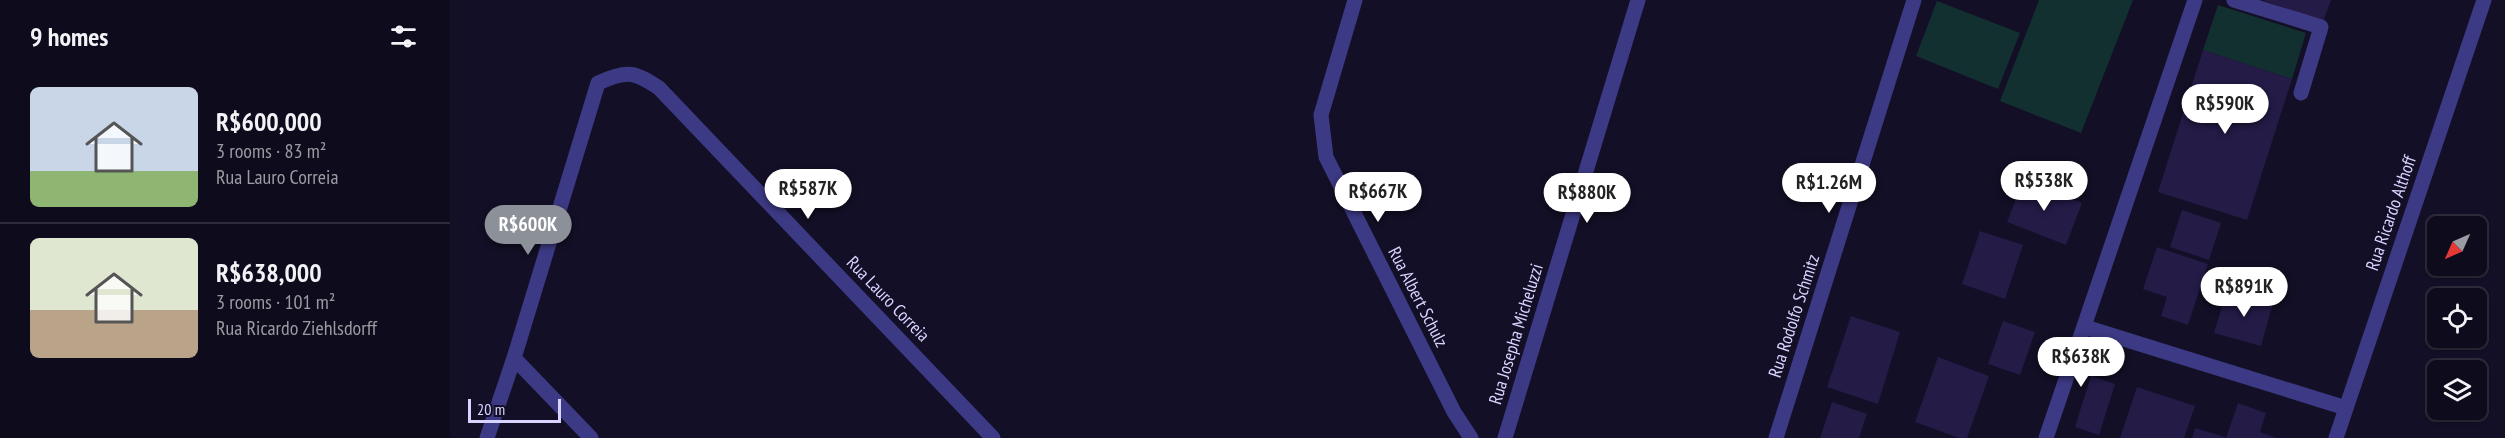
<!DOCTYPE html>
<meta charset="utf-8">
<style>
:root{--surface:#0e0b1c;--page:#1c1929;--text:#f1f3f6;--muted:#9b9ba3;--line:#2e2b3b;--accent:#8c9099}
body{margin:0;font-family:"PT Sans Narrow",sans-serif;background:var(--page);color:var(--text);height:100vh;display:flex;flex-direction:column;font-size:22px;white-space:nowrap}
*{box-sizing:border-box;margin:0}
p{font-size:20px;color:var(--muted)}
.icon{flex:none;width:33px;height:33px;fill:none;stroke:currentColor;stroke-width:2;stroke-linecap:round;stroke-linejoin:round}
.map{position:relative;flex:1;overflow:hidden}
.side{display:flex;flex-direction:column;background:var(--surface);width:450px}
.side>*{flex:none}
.needle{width:39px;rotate:225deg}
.buttons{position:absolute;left:1977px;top:216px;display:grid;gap:12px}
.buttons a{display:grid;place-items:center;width:60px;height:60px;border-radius:9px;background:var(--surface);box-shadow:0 2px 4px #0004,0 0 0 2px var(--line);font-size:30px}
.scale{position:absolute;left:18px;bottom:15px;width:93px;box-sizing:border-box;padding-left:6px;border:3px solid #d9d4ff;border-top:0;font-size:16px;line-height:21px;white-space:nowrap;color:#d9d4ff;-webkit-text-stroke:4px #130f26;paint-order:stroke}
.price{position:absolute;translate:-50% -51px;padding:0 14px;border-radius:21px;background:#fff;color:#222;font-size:20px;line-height:39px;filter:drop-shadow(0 2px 3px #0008)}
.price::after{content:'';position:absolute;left:50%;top:36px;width:18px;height:14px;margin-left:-9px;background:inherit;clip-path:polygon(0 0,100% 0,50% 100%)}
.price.active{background:var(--accent);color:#fff}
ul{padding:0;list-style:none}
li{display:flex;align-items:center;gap:18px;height:150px;padding:0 30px}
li+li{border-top:2px solid var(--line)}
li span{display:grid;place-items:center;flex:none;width:168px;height:120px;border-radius:9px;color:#555}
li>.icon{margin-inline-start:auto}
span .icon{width:72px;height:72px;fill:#fffc;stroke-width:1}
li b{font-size:26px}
h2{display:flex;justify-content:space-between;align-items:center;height:72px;padding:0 30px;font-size:26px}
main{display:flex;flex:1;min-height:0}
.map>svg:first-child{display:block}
.green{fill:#12302f}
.building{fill:#241b47}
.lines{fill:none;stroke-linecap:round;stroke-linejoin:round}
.minor{stroke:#3d3a85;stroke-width:15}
.labels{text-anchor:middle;stroke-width:5;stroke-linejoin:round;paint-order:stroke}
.street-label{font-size:18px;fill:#d9d4ff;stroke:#130f26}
</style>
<main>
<section class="side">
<h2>9 homes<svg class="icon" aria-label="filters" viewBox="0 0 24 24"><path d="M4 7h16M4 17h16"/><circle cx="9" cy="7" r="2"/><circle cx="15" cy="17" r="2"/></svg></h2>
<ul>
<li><span style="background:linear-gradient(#c9d6e8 70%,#8fb573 0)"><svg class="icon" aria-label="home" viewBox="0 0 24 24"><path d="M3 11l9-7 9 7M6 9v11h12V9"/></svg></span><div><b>R$600,000</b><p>3 rooms · 83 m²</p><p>Rua Lauro Correia</p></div></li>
<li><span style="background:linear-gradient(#dfe7d0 60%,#b9a48a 0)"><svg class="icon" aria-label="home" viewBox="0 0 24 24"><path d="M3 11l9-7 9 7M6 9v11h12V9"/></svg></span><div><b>R$638,000</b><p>3 rooms · 101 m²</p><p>Rua Ricardo Ziehlsdorff</p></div></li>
</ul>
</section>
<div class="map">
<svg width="2055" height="438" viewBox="0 0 2055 438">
<rect width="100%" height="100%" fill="#130f26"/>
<path class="green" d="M 1589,0 L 1683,0 L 1631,133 L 1550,101 Z
M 1487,1 L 1570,33 L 1548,89 L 1466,56 Z
M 1768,5 L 1856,33 L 1842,79 L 1753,50 Z"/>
<path class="building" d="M 1813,0 L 1881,0 L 1873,22 Z
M 1753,50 L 1842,79 L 1797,220 L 1708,192 Z
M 1573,180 L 1632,203 L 1616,245 L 1557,222 Z
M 1732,210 L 1771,223 L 1759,260 L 1720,247 Z
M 1530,231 L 1573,245 L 1555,299 L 1512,284 Z
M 1707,247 L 1758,264 L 1738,325 L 1711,316 L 1717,297 L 1693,289 Z
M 1777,290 L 1823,303 L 1811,346 L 1764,333 Z
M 1401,316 L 1450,332 L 1428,404 L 1377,387 Z
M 1553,321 L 1585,332 L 1570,375 L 1538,364 Z
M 1488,357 L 1539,376 L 1517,438 L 1509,438 L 1465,422 Z
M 1641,376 L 1665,384 L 1649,435 L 1625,427 Z
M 1687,387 L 1745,406 L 1734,438 L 1670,438 Z
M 1382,402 L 1417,414 L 1409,438 L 1370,438 Z
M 1788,403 L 1816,413 L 1810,432 L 1826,438 L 1776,438 Z
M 1745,428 L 1775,437 L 1775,438 L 1742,438 Z"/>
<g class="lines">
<path class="minor" d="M 905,0 L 871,115 L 876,157 L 1004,412 L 1021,438
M 1784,0 L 1871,27 L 1851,93
M 1635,327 L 1896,408
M 64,358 L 141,438
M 37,438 L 64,358 L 148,83 C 176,70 184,71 209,88 L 543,438
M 1055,438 L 1188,0
M 1326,438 L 1464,0
M 1596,438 L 1745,0
M 1886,438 L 2034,0"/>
</g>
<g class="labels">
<g class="street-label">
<text transform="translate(1941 213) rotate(-71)" y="6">Rua Ricardo Althoff</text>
<text transform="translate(968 297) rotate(63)" y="6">Rua Albert Schulz</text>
<text transform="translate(438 299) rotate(46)" y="6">Rua Lauro Correia</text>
<text transform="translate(1344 316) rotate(-72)" y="6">Rua Rodolfo Schmitz</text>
<text transform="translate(1066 334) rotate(-73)" y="6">Rua Josepha Micheluzzi</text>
</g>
</g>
</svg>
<div class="buttons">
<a><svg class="needle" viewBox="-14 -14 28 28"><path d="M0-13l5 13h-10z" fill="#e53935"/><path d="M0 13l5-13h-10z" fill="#9b9ba3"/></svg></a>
<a><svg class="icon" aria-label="locate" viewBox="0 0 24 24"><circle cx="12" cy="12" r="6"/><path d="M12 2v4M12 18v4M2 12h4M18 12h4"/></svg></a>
<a><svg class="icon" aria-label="layers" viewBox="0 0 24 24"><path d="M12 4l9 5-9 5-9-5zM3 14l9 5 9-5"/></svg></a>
</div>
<div class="scale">20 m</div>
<b class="price" style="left:1775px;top:135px">R$590K</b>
<b class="price" style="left:1594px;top:212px">R$538K</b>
<b class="price" style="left:1379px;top:214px">R$1.26M</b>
<b class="price" style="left:358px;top:220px">R$587K</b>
<b class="price" style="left:928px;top:223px">R$667K</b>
<b class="price" style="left:1137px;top:224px">R$880K</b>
<b class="price active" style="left:78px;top:256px">R$600K</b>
<b class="price" style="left:1794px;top:318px">R$891K</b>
<b class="price" style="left:1631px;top:388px">R$638K</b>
</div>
</main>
